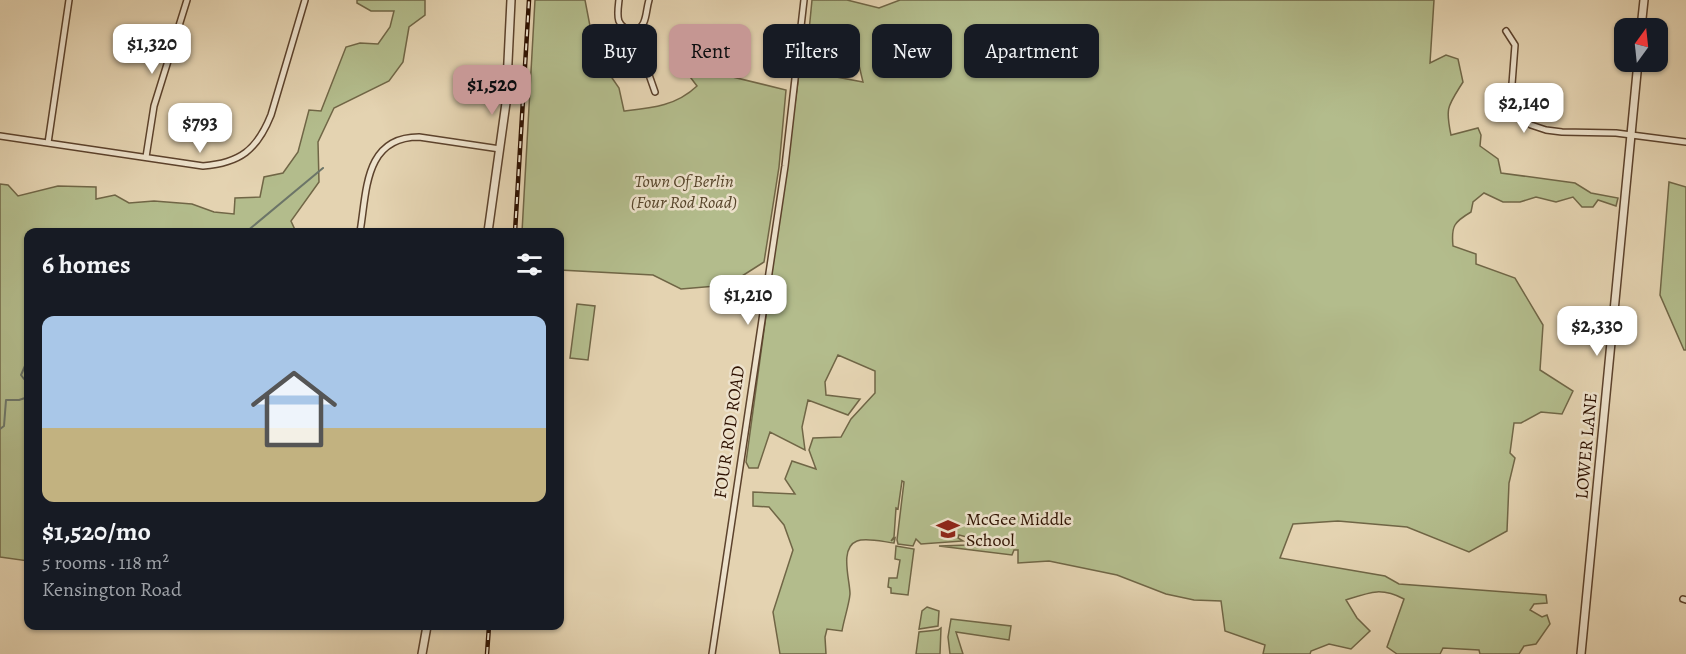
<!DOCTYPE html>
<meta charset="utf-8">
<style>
:root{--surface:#171b24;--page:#20242c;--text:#f1f3f6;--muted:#9ea1a6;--line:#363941;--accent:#c59692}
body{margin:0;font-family:Alegreya,serif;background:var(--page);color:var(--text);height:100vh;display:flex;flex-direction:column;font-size:22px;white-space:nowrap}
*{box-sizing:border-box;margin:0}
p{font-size:20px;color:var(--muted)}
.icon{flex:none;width:33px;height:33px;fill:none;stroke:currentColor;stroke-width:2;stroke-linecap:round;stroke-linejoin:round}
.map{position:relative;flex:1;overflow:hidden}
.panel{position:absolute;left:24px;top:228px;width:540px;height:402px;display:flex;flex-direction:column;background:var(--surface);border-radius:12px;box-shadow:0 2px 4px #0004}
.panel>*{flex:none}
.top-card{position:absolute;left:582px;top:24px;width:570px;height:54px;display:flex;gap:12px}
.needle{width:39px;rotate:15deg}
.controls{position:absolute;left:1614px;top:18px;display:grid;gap:12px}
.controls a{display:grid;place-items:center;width:54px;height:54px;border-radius:12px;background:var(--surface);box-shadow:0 2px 4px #0004;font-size:30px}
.price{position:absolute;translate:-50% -51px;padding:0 14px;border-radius:12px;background:#fff;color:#222;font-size:20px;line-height:39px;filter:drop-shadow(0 2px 3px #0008)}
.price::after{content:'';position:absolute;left:50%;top:36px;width:18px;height:14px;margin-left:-9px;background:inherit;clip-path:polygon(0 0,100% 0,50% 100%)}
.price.on{background:var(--accent);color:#111}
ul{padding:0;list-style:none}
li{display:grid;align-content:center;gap:12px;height:318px;padding:0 18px}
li+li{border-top:2px solid var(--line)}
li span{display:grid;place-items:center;height:186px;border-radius:12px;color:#555}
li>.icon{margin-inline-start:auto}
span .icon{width:108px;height:108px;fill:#fffc;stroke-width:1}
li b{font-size:26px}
h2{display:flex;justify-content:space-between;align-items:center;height:72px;padding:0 18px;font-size:26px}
.pill{padding:0 21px;border-radius:12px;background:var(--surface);box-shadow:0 2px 4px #0004;font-size:21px;line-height:54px}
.pill.on{background:var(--accent);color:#111}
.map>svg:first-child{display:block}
.green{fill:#b3bc8c;stroke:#706646;stroke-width:1.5}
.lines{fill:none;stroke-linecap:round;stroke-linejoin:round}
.stream{stroke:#6c7568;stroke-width:2}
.minor-casing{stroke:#5c422c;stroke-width:8}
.tertiary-casing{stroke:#5c422c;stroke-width:10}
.minor{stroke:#ede2cc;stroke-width:5}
.tertiary{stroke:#ede2cc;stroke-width:7}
.rail-casing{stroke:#2e1100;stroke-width:4.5}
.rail{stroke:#ede2cc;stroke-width:2;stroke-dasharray:7;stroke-linecap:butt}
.labels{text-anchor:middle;stroke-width:5;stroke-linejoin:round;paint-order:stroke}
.park-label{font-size:18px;font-style:italic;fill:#56442a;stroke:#ede2cc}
.street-label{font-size:18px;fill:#2e1100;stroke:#ede2cc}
.poi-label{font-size:18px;fill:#2e1100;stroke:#ede2cc;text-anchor:start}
</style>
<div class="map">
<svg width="1686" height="654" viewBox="0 0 1686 654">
<rect width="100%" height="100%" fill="#e4d3b1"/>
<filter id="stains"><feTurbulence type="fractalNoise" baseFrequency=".00333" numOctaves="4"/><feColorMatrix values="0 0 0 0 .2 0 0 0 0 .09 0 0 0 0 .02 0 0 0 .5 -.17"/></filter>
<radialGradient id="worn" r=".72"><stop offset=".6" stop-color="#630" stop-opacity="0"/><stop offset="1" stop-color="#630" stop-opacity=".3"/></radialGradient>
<path class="green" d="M 357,0 L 425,0 L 425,15 L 409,27 L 403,62 L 389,81 L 334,108 L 318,142 L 319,182 L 291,221 L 296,232 L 28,232 L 28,561 L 0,557 L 0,184 L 8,185 L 18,196 L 58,186 L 96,187 L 96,199 L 115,195 L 129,203 L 154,201 L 192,204 L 214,212 L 234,214 L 235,198 L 260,197 L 264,177 L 283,173 L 298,152 L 309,110 L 321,111 L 346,47 L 360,43 L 378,44 L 390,27 L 394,11 L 371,11 L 357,3 Z
M 535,0 L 585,0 L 590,26 L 585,41 L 592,71 L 610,75 L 619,88 L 624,111 C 652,108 676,106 697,86 L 681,65 L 679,52 L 686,54 L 700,69 L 786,90 L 779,167 L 764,262 L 728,285 L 681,289 L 653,275 L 560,270 L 560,232 L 522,232 Z
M 812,0 L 847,0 L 879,8 L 900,0 L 1434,0 L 1430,63 L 1446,55 L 1458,59 L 1463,82 C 1448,106 1445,107 1451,135 L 1478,128 L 1481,135 L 1480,146 L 1498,159 L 1501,173 L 1575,183 L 1591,193 L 1618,198 L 1616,206 L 1598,200 L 1593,207 L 1582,207 L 1573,197 L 1556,202 L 1536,197 L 1520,202 L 1503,202 L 1484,193 L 1473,202 L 1471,212 C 1454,222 1451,226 1453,246 L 1476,254 L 1476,264 L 1515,278 L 1543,325 L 1540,370 L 1573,391 L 1562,414 L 1541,412 L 1521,423 L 1514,423 L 1510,453 L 1515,458 L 1509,483 L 1507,531 L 1469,552 L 1407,527 L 1338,521 L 1293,524 L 1280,558 L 1385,576 L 1399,584 L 1546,595 L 1547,603 L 1534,604 L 1530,610 L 1542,617 L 1547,615 L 1550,624 L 1536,644 L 1524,646 L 1519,654 L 1480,654 L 1479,650 L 1443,648 L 1440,654 L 1397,654 L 1387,647 L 1404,599 C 1381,587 1370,592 1346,600 L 1357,618 L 1370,631 L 1351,649 L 1329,644 L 1311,651 L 1310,654 L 1263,654 L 1265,645 L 1225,631 L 1221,601 L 1194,600 L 1166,594 L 1117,575 L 1049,561 L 1018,563 L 1018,550 L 1014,550 L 1012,555 L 939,546 L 968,545 L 967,537 L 959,535 L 958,538 L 963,541 L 921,544 L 916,539 L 913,546 L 898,544 L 897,540 L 904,482 L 902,481 L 898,509 L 896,508 L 894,537 L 891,541 L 895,538 L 894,543 C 884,542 866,537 857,541 C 839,548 850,580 850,594 C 849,605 844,619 842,631 L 827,629 L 825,637 L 826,654 L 780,654 L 773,612 L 793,550 L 784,525 L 769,507 L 753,506 L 753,492 L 795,494 L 785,479 L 792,461 L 816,469 L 809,450 L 813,438 L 841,437 L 851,419 L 875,393 L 875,371 L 838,355 L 825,382 L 826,395 L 860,399 L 848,415 L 808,400 L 802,427 L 805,450 L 770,432 L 758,468 L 749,468 L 746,462 L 799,74 L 831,76 L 863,82 L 857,57 L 856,34 L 809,31 Z
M 1669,182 L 1686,187 L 1686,350 L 1684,350 L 1660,295 Z
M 577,304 L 595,306 L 588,360 L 570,358 Z
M 896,546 L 914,549 L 908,595 L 891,593 L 891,588 L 888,587 L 889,578 L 897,578 L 900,560 L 895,559 Z
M 927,607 L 939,611 L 938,626 L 919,629 L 922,611 Z
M 951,619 L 1011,626 L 1009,640 L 956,632 L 963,654 L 950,654 L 948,637 Z
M 941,628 L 940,654 L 916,654 L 919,632 L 938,630 Z"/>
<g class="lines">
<path class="stream" d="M 246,232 L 323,168
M 28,335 L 28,338
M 28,359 L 21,375 L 24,379 L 28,380
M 0,429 L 4,426 L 6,400 L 19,400 L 28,397"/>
<g class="minor-casing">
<path id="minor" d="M 619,0 C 617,17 615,26 634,32 C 648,25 645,13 649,0
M 1506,31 L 1515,45 L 1512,84 L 1514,101 L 1521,117 L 1531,125 L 1546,130 L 1562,132 L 1616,133 L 1686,142
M 634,32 L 655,92
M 0,136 L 203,166 C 240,163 257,150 271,115 L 305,0
M 48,143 L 69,0
M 146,157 L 154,106 L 187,0
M 360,232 C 367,191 364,137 419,137 L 500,149
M 1683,599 L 1686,600
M 712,654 L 785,166 L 804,0"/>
</g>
<g class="tertiary-casing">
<path id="tertiary" d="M 1641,28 L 1644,0
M 488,232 L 506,103 L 511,0
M 422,654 L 427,626
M 1581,654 L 1638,62"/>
</g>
<use href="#minor" class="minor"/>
<use href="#tertiary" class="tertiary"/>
<g class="rail-casing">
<path id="rail" d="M 515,232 L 529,0
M 487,654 L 489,626"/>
</g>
<use href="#rail" class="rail"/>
</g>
<defs>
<g id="school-bare" transform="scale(1.8)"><path d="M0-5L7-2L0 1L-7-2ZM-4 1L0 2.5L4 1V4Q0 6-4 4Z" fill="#8f2418" stroke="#ede2cc" stroke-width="2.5" paint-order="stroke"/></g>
</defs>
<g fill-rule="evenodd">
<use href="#school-bare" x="948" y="529"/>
</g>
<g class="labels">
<g class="park-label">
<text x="684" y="187">Town Of Berlin<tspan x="684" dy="21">(Four Rod Road)</tspan></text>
</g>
<g class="street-label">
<text transform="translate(729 432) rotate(-82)" y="6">FOUR ROD ROAD</text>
<text transform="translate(1586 446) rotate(-85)" y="6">LOWER LANE</text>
</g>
<g class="poi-label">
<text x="966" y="525">McGee Middle<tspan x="966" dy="21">School</tspan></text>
</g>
</g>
<rect width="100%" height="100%" filter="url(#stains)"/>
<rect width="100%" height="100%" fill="url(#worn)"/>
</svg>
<div class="controls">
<a><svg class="needle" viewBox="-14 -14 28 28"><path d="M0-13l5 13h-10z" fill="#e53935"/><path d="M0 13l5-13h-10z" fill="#9ea1a6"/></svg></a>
</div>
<b class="price" style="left:152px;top:75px">$1,320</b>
<b class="price on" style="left:492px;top:116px">$1,520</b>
<b class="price" style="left:1524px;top:134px">$2,140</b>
<b class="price" style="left:200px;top:154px">$793</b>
<b class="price" style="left:748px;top:326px">$1,210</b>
<b class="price" style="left:1597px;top:357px">$2,330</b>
<div class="top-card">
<a class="pill">Buy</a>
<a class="pill on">Rent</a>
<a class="pill">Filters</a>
<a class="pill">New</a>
<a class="pill">Apartment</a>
</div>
<section class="panel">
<h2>6 homes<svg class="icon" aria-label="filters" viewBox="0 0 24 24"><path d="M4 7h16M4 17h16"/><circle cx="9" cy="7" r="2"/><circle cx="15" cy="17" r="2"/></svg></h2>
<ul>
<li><span style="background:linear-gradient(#a9c7e8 60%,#c2b280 0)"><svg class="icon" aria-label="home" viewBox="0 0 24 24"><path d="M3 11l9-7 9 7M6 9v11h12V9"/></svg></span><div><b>$1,520/mo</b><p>5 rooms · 118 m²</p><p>Kensington Road</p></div></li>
</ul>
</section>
</div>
